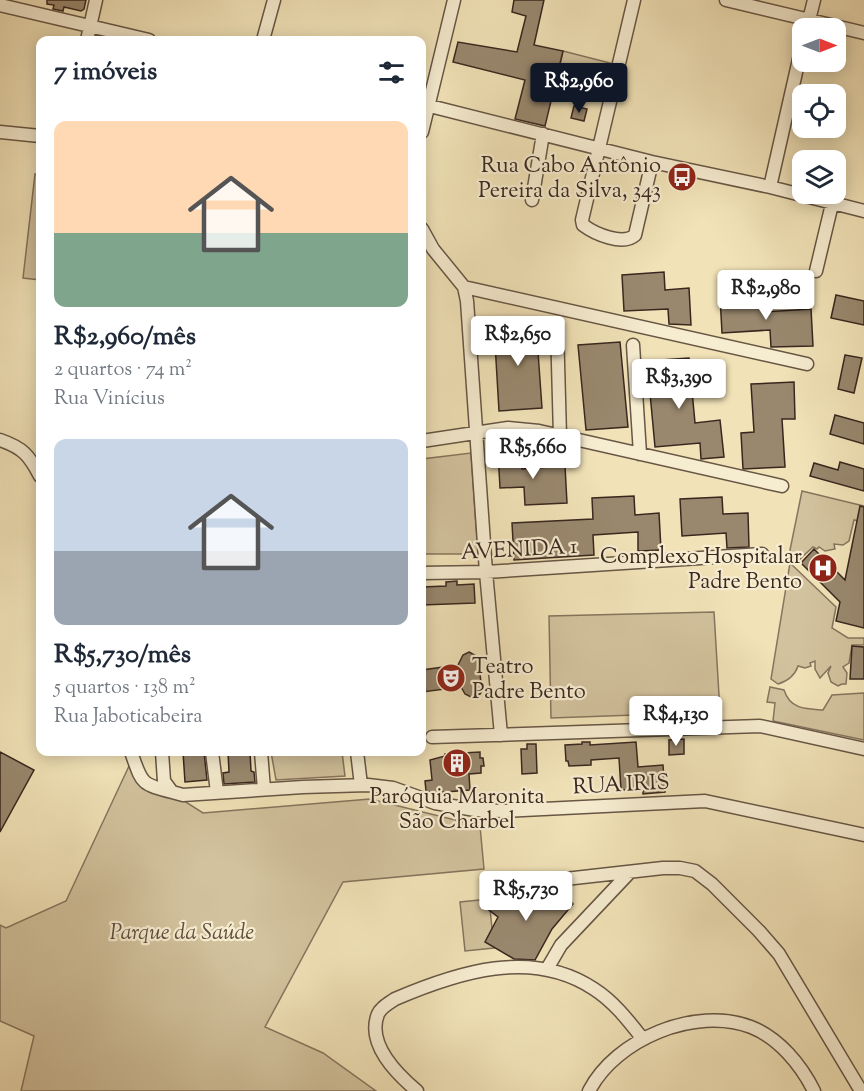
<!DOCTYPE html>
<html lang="pt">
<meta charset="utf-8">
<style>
:root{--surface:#fff;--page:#f2f2f3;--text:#1f2937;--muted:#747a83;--accent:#111827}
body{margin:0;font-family:"Sorts Mill Goudy",serif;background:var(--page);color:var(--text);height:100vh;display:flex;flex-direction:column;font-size:22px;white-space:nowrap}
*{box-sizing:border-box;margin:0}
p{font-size:20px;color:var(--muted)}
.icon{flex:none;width:33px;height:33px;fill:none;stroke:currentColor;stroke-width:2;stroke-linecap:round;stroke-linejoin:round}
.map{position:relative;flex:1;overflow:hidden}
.drawer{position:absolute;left:36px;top:36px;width:390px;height:720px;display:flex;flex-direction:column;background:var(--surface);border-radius:12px;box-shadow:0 3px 15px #0003}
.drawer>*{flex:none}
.needle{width:39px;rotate:90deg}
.controls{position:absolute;left:792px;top:18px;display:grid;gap:12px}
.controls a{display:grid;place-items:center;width:54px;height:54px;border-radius:12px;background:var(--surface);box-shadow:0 3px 15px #0003;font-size:30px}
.price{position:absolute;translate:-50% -51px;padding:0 14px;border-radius:6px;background:#fff;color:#222;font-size:20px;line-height:39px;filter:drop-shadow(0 2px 3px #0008)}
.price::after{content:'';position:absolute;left:50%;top:36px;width:18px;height:14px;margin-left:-9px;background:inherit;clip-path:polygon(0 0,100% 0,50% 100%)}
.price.current{background:var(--accent);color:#fff}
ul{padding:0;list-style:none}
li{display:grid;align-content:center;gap:12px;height:318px;padding:0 18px}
li span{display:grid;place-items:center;height:186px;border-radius:12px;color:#555}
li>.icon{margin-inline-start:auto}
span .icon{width:108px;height:108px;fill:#fffc;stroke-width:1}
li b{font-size:26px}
h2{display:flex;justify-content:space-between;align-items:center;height:72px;padding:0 18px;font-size:26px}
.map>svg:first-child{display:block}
.green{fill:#d2c29d;stroke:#86745e;stroke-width:1.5}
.building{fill:#99886e;stroke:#39271f;stroke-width:1.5}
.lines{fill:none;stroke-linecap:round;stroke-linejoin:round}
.minor-casing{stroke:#675645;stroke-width:15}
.minor{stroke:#f6ecd0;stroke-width:12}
.labels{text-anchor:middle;stroke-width:4.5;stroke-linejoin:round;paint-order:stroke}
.poi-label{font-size:22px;fill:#39271f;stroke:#f6ecd0;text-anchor:end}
.street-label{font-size:22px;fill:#39271f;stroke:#f6ecd0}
.park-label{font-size:22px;font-style:italic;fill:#5f4e3e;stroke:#f6ecd0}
</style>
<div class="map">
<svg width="864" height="1091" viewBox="0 0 864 1091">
<rect width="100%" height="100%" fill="#f1e2b7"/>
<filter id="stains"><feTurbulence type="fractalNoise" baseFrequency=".00333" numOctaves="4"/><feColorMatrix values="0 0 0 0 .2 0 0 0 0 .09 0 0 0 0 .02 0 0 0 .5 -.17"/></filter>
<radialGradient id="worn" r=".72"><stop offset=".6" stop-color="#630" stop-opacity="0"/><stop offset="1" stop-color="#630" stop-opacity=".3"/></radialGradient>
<path class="green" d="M 563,51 L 610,63 L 601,99 L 555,88 Z
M 35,174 L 40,175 L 40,280 L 23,278 Z
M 471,453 L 478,554 L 422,554 L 422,459 Z
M 802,491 L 864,506 L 864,522 L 854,520 L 849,541 L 843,545 L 834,544 L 835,549 L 825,551 L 819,547 L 817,549 L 813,547 L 799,560 L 793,556 L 790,550 Z
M 790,563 L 836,607 L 832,628 L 848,638 L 864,638 L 864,645 L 852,645 L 849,663 L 843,667 L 847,673 L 846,684 L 842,684 L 838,686 L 831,682 L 828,673 L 831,666 L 820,678 L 815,669 L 815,661 L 810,663 L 811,666 L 805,668 L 798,666 C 795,675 788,681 778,684 L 771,679 Z
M 714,612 L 720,712 L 551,718 L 549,616 Z
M 770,687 L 784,690 C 790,709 805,709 823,710 L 832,695 L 864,693 L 864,740 L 773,721 L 775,703 L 767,702 Z
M 271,752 L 342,752 L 345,776 L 276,780 Z
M 129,766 L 203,813 L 370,799 L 480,826 L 484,869 L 343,882 L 265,1027 L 323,1053 L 376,1091 L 21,1091 L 34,1036 L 0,1021 L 0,925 L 6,928 L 66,901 Z
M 489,899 L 494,948 L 465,951 L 460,902 Z"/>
<path class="building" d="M 47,0 L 86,0 L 84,9 L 81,11 L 64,7 L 63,11 L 53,9 L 54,5 L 47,4 Z
M 514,0 L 544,0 L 534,45 L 563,51 L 545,126 L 515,119 L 525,80 L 453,62 L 458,42 L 517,52 L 526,16 L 512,12 Z
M 574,106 L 587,109 L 584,121 L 571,118 Z
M 664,272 L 665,290 L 689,288 L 691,325 L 669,324 L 668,309 L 624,311 L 622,275 Z
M 762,294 L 763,312 L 811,309 L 813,346 L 771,347 L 770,330 L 722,333 L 720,296 Z
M 836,295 L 864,301 L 864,325 L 831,318 Z
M 536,324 L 542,408 L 499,411 L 494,326 Z
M 620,342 L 628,427 L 586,430 L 578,345 Z
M 845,355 L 862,358 L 854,393 L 838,389 Z
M 689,358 L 695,423 L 720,420 L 724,457 L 701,459 L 700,443 L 655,447 L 647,361 Z
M 794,382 L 795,419 L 782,419 L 785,467 L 743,469 L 741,433 L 754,432 L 751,384 Z
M 835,415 L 864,423 L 864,444 L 830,434 Z
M 521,451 L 522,469 L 565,466 L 567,503 L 525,505 L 524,487 L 500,488 L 498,452 Z
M 840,462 L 864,469 L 864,491 L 810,476 L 814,463 L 838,470 Z
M 634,496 L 635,515 L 659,513 L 661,550 L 638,551 L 638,532 L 593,535 L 594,555 L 514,560 L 512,523 L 593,519 L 592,498 Z
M 722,497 L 723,514 L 748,513 L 749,547 L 727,548 L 726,533 L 682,536 L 680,499 Z
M 860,506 L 864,507 L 864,628 L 836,621 L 840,602 L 801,563 L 814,549 L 845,580 Z
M 457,581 L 457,585 L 474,584 L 475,603 L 422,605 L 422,587 L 446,586 L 446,582 Z
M 852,646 L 864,647 L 864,679 L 850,679 Z
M 469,652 L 478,657 L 482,691 L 480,694 L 471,697 L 465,694 L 461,687 L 422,692 L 422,670 L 458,665 L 463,655 Z
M 684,739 L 684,754 L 669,755 L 669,740 Z
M 582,742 L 590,742 L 590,745 L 636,742 L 638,767 L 663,765 L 665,792 L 643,794 L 643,789 L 621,790 L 619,758 L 591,760 L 591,765 L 569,766 L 568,761 L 566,761 L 565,745 L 582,744 Z
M 527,744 L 536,744 L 537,773 L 522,774 L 521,749 L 527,749 Z
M 0,752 L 34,770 L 0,832 Z
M 183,752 L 204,752 L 207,780 L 185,782 Z
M 228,752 L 250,752 L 251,771 L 254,772 L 255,782 L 224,784 L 223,773 L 229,772 Z
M 480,752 L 480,758 L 483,758 L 484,766 L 481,766 L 481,773 L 469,774 L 470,790 L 433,793 L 426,791 L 425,781 L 432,780 L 430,760 L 445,756 L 445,754 Z
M 563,890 L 573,904 L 552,929 L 535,960 L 514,959 L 485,942 L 498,917 L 485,907 L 489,899 Z"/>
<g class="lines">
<g class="minor-casing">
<path id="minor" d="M 634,0 L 582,220 L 583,225 C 595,234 623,246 635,235 L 652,162
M 726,0 L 864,33
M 0,5 L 149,40
M 807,28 L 814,0
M 87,40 L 96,0
M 263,40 L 274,0
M 422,104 L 652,162 L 770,187 L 864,211
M 0,132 L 40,136
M 422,132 L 454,0
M 770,187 L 802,46
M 532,200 L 543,134
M 422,229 L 433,249 L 464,287 L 467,301 L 486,572 L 501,735
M 816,271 L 832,204
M 464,287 L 807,364
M 557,327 L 560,436
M 633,345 L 640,454
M 0,440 C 23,448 29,455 40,476
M 422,441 L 508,428 L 539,431 L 782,486
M 422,573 L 486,572 L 762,554
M 432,737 L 760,726 L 864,749
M 131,752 C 142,782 139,784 172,792
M 162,752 L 164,781 L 172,792 L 183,795 L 303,787 L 368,785 L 393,788 L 435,803 L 475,810 L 503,811 L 705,801 L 864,835
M 212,752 L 217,792
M 261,752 L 264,789
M 357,752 L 361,785
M 512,885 L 663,868 L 680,868 L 695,871 L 712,884 L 759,931 L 779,954 L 861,1091
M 547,969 L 561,945 L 630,872
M 417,1091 C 397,1074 366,1044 378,1014 C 381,1007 389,1003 395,999 C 458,972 532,948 594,989 C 613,1001 628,1020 642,1038
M 589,1091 C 616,1039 695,1006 751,1027 C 779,1038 801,1065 814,1091"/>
</g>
<use href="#minor" class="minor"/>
</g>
<defs>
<g id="bus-disc" transform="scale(1.5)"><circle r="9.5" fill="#8f2418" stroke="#f6ecd0"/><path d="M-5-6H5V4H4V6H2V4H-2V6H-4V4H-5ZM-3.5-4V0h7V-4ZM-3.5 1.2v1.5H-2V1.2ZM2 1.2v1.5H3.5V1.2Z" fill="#fff"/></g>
<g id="hospital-disc" transform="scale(1.5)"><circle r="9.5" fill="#8f2418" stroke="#f6ecd0"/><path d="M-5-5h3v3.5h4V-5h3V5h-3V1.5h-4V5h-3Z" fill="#fff"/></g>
<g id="theatre-disc" transform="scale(1.5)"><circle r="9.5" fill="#8f2418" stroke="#f6ecd0"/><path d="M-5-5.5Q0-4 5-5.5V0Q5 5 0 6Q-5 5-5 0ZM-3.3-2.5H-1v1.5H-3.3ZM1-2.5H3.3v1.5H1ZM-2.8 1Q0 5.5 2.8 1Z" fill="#fff"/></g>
<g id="building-disc" transform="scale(1.5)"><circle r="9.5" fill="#8f2418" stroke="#f6ecd0"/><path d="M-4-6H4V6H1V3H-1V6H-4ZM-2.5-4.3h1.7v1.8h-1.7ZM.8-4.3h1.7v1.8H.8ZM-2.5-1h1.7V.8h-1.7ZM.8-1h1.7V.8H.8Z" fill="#fff"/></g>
</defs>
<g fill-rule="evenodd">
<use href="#bus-disc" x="682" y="177"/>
<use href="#hospital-disc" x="823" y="568"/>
<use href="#theatre-disc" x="451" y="678"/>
<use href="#building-disc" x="457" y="763"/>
</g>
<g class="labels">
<g class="poi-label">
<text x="661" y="172">Rua Cabo Antônio<tspan x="661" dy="25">Pereira da Silva, 343</tspan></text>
<text x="802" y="563">Complexo Hospitalar<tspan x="802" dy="25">Padre Bento</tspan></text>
<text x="472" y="673" text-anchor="start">Teatro<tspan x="472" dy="25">Padre Bento</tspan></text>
<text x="457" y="803" text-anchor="middle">Paróquia Maronita<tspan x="457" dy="25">São Charbel</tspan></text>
</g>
<g class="street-label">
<text transform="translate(519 548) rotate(-3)" y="8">AVENIDA 1</text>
<text transform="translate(621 783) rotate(-3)" y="8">RUA IRIS</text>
</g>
<g class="park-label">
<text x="182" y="939">Parque da Saúde</text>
</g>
</g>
<rect width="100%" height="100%" filter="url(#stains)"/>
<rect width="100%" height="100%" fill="url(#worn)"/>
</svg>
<div class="controls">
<a><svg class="needle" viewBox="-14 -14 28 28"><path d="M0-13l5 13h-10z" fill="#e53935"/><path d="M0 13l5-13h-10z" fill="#747a83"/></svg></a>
<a><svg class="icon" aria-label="locate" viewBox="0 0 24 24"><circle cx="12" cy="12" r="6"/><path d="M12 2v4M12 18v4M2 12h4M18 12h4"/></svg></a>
<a><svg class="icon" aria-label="layers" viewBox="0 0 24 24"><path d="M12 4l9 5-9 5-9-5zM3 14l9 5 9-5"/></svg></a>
</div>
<b class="price current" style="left:579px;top:114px">R$2,960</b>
<b class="price" style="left:766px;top:321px">R$2,980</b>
<b class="price" style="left:518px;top:367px">R$2,650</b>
<b class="price" style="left:679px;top:410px">R$3,390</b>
<b class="price" style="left:533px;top:480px">R$5,660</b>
<b class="price" style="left:676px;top:747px">R$4,130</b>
<b class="price" style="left:526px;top:922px">R$5,730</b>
<section class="drawer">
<h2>7 imóveis<svg class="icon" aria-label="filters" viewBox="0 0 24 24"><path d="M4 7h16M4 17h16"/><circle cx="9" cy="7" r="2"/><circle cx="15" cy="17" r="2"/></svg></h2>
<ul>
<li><span style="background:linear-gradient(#ffd9b3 60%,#7fa58c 0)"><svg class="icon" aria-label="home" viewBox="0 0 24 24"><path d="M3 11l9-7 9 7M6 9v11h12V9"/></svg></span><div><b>R$2,960/mês</b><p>2 quartos · 74 m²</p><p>Rua Vinícius</p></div></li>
<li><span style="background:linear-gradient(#c9d6e8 60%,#9aa5b1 0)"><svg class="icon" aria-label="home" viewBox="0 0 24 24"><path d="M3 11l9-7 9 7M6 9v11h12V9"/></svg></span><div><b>R$5,730/mês</b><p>5 quartos · 138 m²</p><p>Rua Jaboticabeira</p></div></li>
</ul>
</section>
</div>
